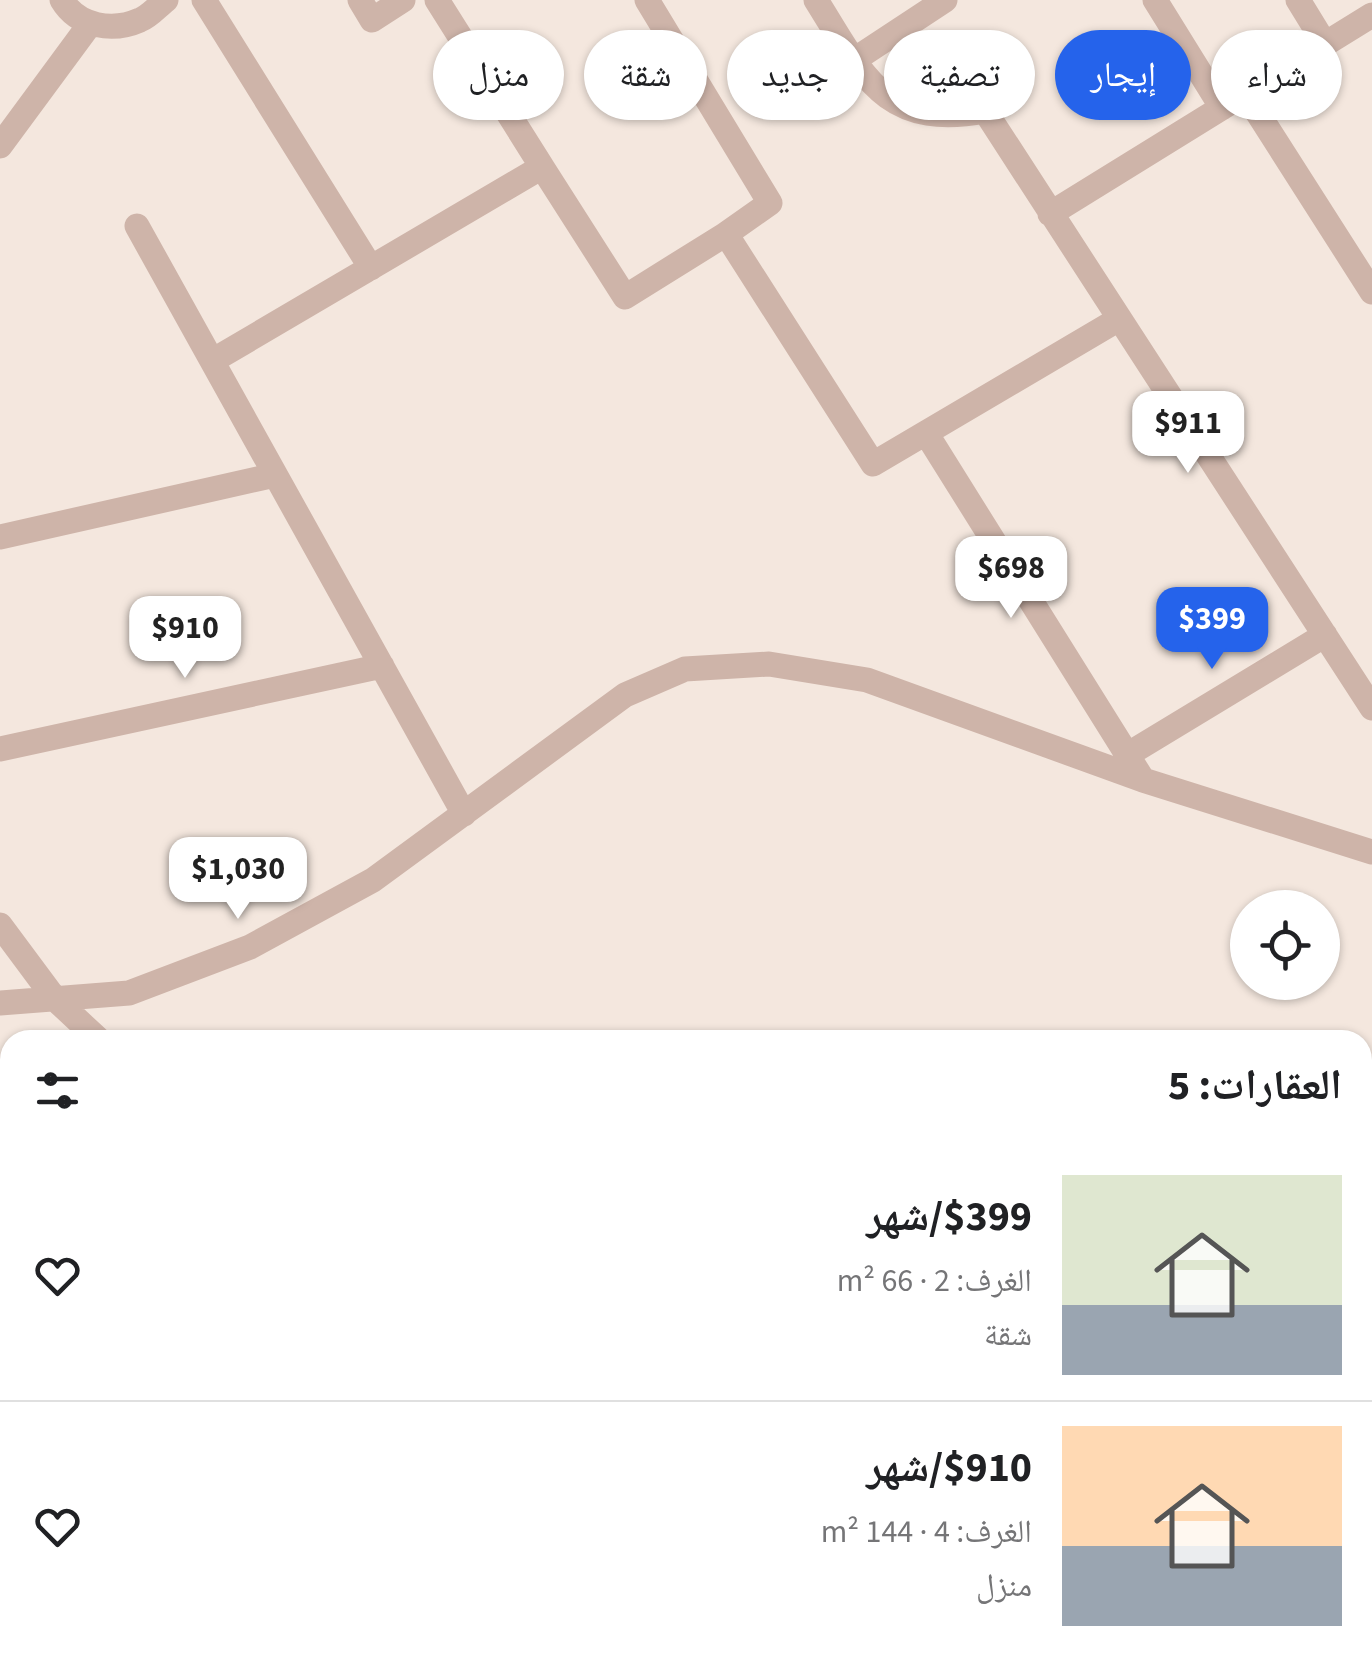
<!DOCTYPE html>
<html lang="ar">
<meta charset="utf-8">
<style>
:root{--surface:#fff;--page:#f6f6f6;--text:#202124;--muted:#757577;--line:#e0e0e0;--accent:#2563eb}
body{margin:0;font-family:"Source Sans 3","Noto Naskh Arabic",sans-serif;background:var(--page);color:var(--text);direction:rtl;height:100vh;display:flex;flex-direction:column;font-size:38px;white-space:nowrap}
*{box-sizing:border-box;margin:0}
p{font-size:32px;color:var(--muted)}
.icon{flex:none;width:55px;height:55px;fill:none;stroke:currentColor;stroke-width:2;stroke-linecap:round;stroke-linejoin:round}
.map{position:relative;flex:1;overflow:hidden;direction:ltr}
.drawer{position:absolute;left:0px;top:1030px;width:1372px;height:640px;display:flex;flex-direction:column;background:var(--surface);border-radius:30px 30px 0 0;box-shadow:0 2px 8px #0004;direction:rtl}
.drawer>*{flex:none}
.hud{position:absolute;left:30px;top:30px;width:1312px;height:90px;direction:rtl;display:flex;gap:20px}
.fabs{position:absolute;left:1230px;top:890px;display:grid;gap:20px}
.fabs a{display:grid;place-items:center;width:110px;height:110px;border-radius:50%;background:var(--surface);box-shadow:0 2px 8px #0004;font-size:50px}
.price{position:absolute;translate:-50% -85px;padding:0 22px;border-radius:20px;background:#fff;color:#222;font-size:32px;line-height:65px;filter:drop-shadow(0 2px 5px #0008)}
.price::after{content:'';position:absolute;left:50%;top:60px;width:30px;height:22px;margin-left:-15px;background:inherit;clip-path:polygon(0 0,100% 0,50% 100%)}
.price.on{background:var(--accent);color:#fff}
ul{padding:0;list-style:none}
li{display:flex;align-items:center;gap:30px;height:250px;padding:0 30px}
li+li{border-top:2px solid var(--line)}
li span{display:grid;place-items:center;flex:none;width:280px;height:200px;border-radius:0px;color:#555}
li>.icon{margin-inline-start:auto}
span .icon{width:120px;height:120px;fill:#fffc;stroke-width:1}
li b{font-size:42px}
h2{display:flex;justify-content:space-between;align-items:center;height:120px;padding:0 30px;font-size:42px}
.chip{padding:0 35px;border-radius:45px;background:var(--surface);box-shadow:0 2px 8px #0004;font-size:35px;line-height:90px}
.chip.on{background:var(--accent);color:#fff}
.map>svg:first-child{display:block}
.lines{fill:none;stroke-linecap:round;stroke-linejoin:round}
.minor{stroke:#ceb4a9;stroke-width:25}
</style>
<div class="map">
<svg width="1372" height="1670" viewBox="0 0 1372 1670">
<rect width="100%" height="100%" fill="#f4e7de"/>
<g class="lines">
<path class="minor" d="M 62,0 C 78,27 113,32 140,20 C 150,16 158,6 166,0
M 204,0 L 371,268
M 360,0 L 372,20 L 403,0
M 437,0 L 542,167
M 647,0 L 770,203 L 726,234
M 816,0 C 863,75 884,130 985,111 L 1372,708
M 1155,0 L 1222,108
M 1298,0 L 1325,44
M 854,60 L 945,0
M 1245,93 L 1372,292
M 0,146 L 90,24
M 1050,214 L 1372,15
M 137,226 L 464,814
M 212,361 L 542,167 L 625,297 L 726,234 L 873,464 L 1119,319
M 926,433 L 1143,780
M 0,537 L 275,475
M 0,749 L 382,666
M 1127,755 L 1325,635
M 0,925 L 55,999 L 99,1040
M 0,1003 L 129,993 L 250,947 L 373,880 L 625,695 L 685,669 L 769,664 L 867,680 L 1143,780 L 1372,852
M 1362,1158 L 1372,1158
M 0,1335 L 10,1331
M 163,1660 L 168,1670
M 374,1660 L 380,1670
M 673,1660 L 690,1670"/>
</g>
</svg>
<div class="fabs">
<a><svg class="icon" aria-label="locate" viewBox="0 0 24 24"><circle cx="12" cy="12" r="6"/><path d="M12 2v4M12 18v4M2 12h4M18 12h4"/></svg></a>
</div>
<b class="price" style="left:1188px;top:476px">$911</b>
<b class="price" style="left:1011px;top:621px">$698</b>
<b class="price on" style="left:1212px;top:672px">$399</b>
<b class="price" style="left:185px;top:681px">$910</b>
<b class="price" style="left:238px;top:922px">$1,030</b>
<div class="hud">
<a class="chip">شراء</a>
<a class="chip on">إيجار</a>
<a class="chip">تصفية</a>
<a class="chip">جديد</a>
<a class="chip">شقة</a>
<a class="chip">منزل</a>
</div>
<section class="drawer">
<h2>العقارات: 5<svg class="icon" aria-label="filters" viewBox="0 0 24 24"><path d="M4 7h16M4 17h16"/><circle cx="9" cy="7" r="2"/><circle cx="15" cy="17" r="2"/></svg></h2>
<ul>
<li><span style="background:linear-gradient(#dfe7d0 65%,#9aa5b1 0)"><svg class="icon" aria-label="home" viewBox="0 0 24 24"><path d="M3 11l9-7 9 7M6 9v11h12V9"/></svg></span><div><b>$399/شهر</b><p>الغرف: 2 · 66 m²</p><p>شقة</p></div><svg class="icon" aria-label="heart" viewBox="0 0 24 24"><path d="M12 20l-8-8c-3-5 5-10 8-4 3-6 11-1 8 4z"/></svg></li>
<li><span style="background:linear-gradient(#ffd9b3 60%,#9aa5b1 0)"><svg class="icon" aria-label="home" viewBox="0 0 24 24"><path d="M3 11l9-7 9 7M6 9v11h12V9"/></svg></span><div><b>$910/شهر</b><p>الغرف: 4 · 144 m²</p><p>منزل</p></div><svg class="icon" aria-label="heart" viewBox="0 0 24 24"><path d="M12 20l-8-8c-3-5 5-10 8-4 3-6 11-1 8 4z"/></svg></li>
</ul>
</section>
</div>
